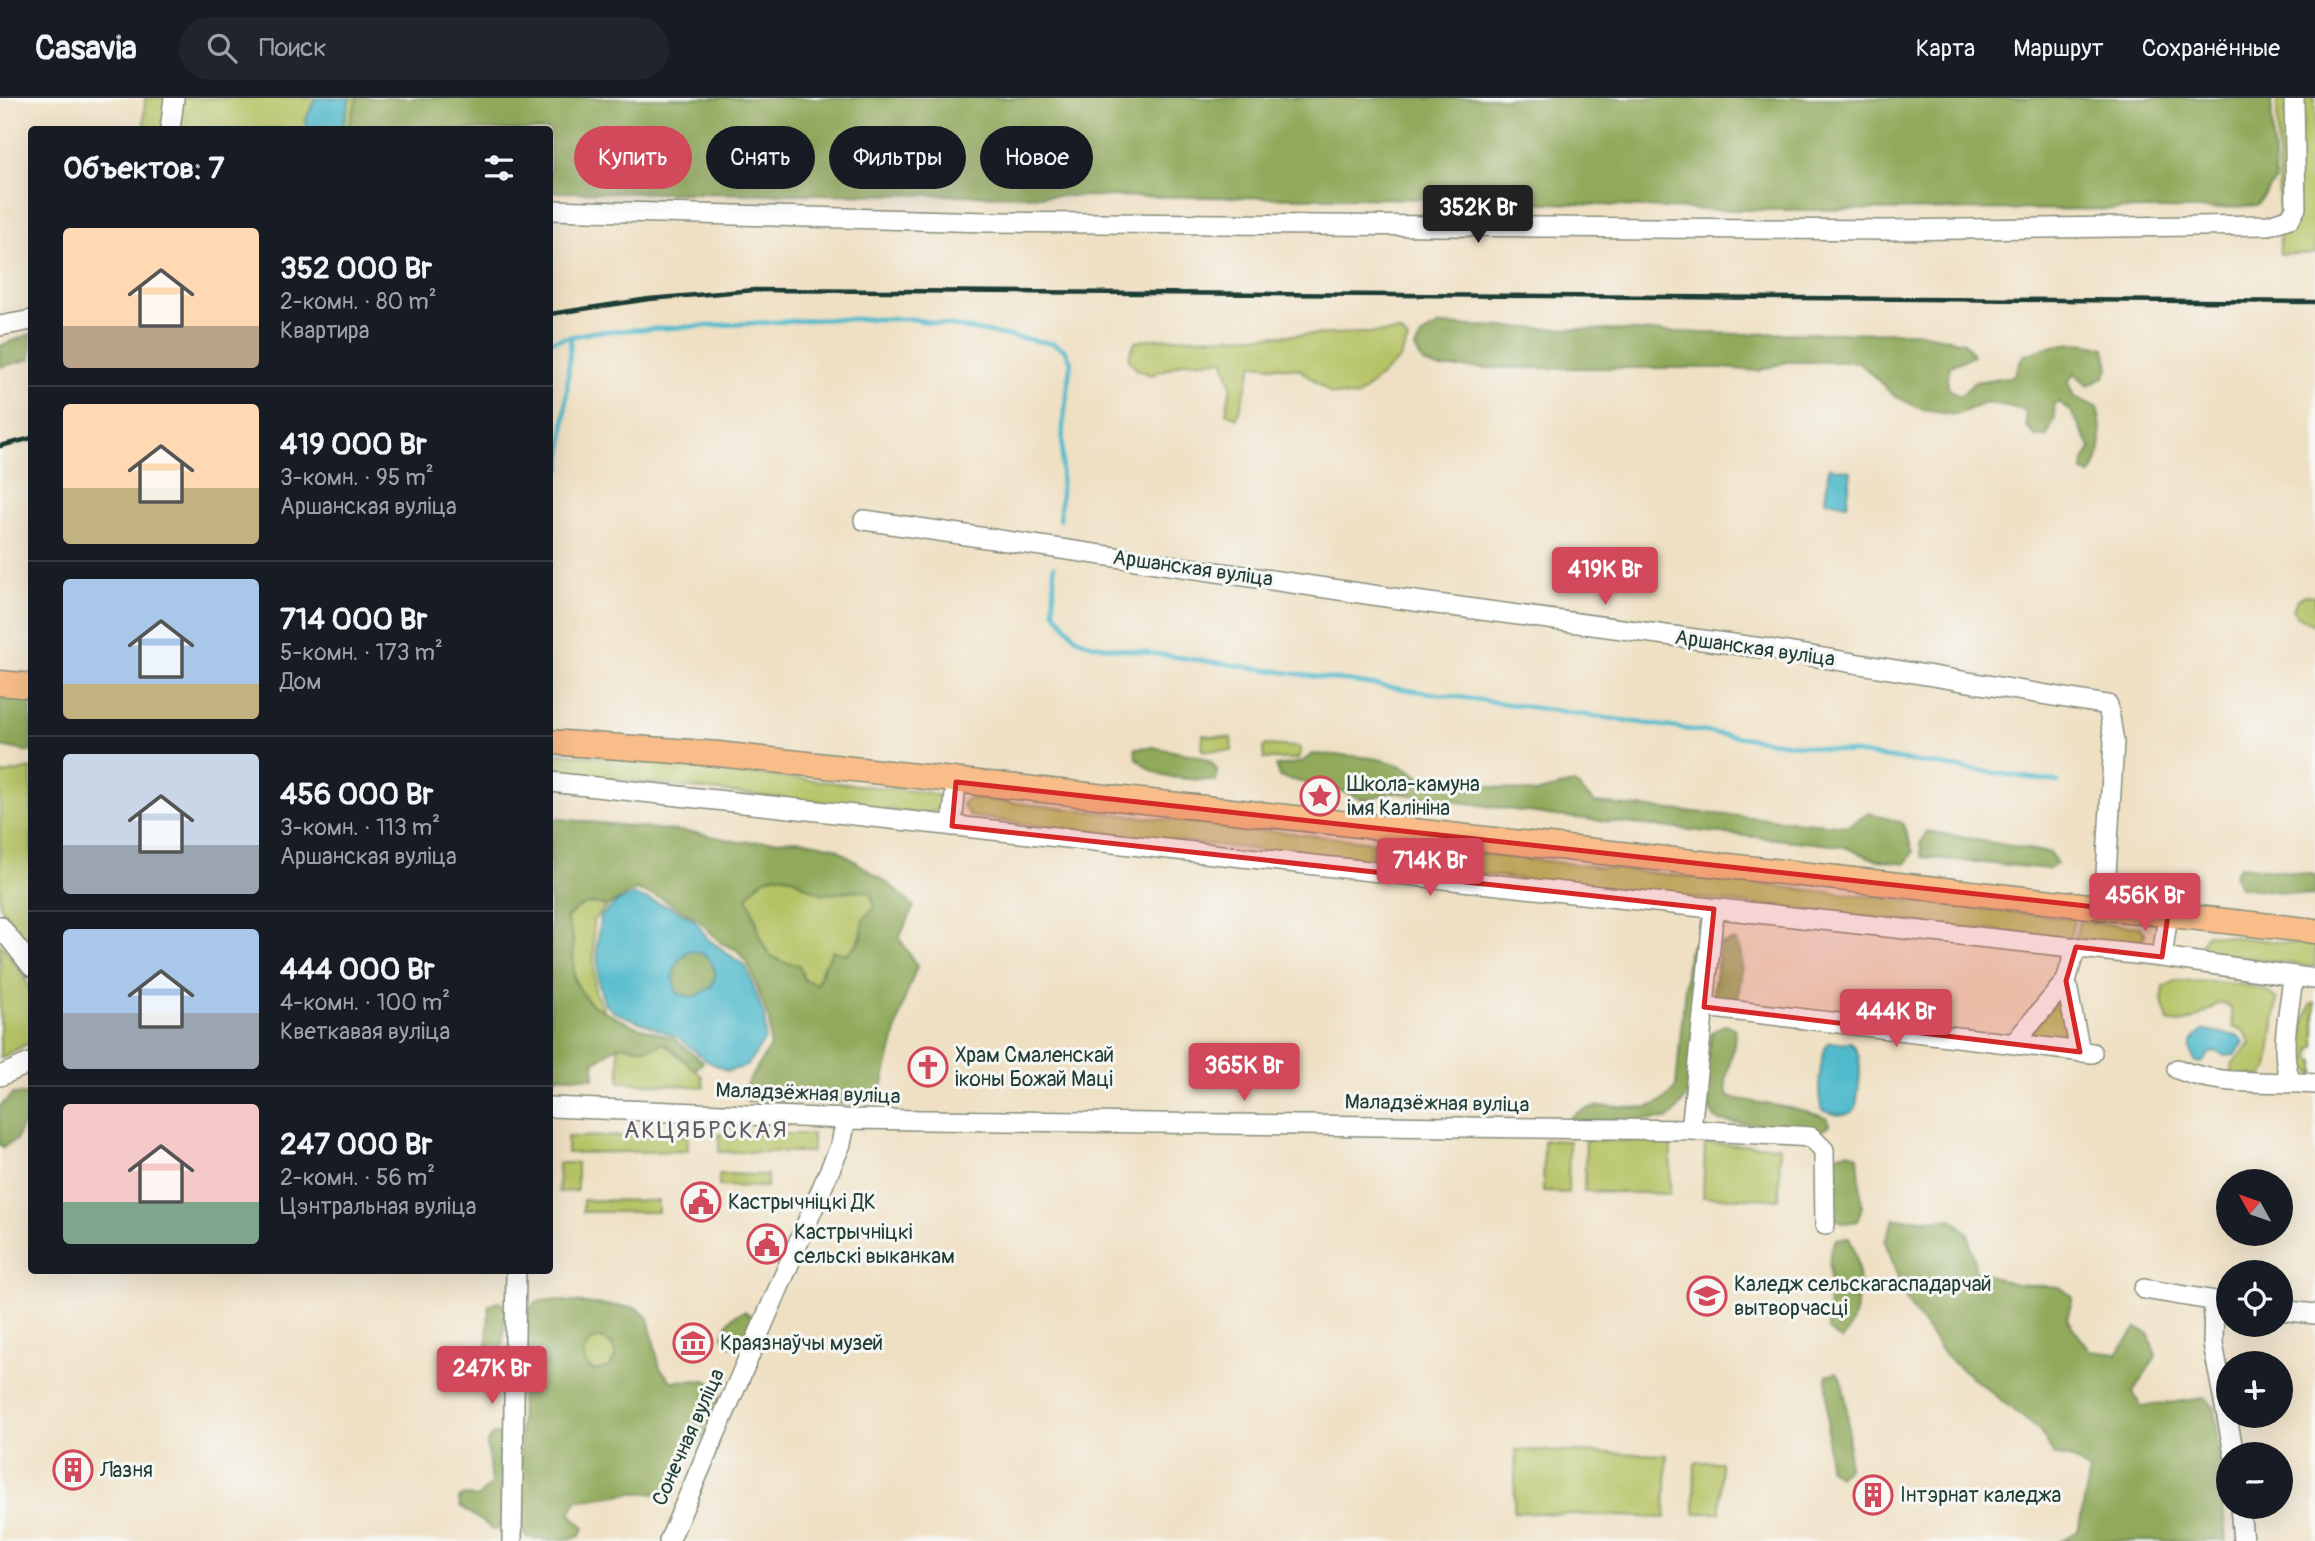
<!DOCTYPE html>
<html lang="ru">
<meta charset="utf-8">
<style>
:root{--surface:#171b24;--page:#20242c;--text:#f1f3f6;--muted:#9ea1a6;--line:#363941;--accent:#d1495b}
body{margin:0;font-family:Pangolin,sans-serif;background:var(--page);color:var(--text);height:100vh;display:flex;flex-direction:column;font-size:26px;white-space:nowrap}
*{box-sizing:border-box;margin:0}
p{font-size:23px;color:var(--muted)}
.icon{flex:none;width:38px;height:38px;fill:none;stroke:currentColor;stroke-width:2;stroke-linecap:round;stroke-linejoin:round}
.map{position:relative;flex:1;overflow:hidden}
.details{position:absolute;left:28px;top:28px;width:525px;height:1148px;display:flex;flex-direction:column;background:var(--surface);border-radius:7px;box-shadow:0 7px 28px #0002}
.details>*{flex:none}
.top-card{position:absolute;left:574px;top:28px;width:665px;height:63px;display:flex;gap:14px}
.needle{width:46px;rotate:310deg}
.controls{position:absolute;left:2216px;top:1071px;display:grid;gap:14px}
.controls a{display:grid;place-items:center;width:77px;height:77px;border-radius:50%;background:var(--surface);box-shadow:0 7px 28px #0002;font-size:35px}
.price{position:absolute;translate:-50% -60px;padding:0 16px;border-radius:7px;background:var(--accent);color:#fff;font-size:23px;line-height:46px;filter:drop-shadow(0 2px 4px #0008)}
.price::after{content:'';position:absolute;left:50%;top:42px;width:21px;height:16px;margin-left:-10px;background:inherit;clip-path:polygon(0 0,100% 0,50% 100%)}
.price.on{background:#222;color:#fff}
ul{padding:0;list-style:none}
li{display:flex;align-items:center;gap:21px;height:175px;padding:0 35px}
li+li{border-top:2px solid var(--line)}
li span{display:grid;place-items:center;flex:none;width:196px;height:140px;border-radius:7px;color:#555}
li>.icon{margin-inline-start:auto}
span .icon{width:84px;height:84px;fill:#fffc;stroke-width:1}
li b{font-size:30px}
h2{display:flex;justify-content:space-between;align-items:center;height:84px;padding:0 35px;font-size:30px}
.pill{padding:0 24px;border-radius:32px;background:var(--surface);box-shadow:0 7px 28px #0002;font-size:24px;line-height:63px}
.pill.on{background:var(--accent);color:#fff}
header{display:flex;align-items:center;gap:42px;box-sizing:border-box;height:98px;padding:0 35px;background:var(--surface);border-bottom:2px solid var(--line)}
header strong{font-size:33px}
nav{display:flex;gap:38px;margin-inline-start:auto;font-size:24px}
.search{width:490px;height:63px;background:var(--page);display:flex;align-items:center;gap:18px;box-sizing:border-box;padding:0 24px;border-radius:38px;color:var(--muted);font-size:26px}
.map>svg:first-child{display:block}
.green{fill:#b6c365;stroke:#6a804c;stroke-width:2}
.forest{fill:#90a95a;stroke:#587347;stroke-width:2;fill-rule:evenodd}
.water{fill:#4fbacc;stroke:#377c80;stroke-width:2;fill-rule:evenodd}
.lines{fill:none;stroke-linecap:round;stroke-linejoin:round}
.stream{stroke:#4fbacc;stroke-width:4.5}
.minor-casing{stroke:#878e7c;stroke-width:22}
.major-casing{stroke:#878e7c;stroke-width:27}
.minor{stroke:#fff;stroke-width:19}
.major{stroke:#f8bd89;stroke-width:24}
.rail{stroke:#1f3d34;stroke-width:4.5}
.marked{fill:#d62828;fill-opacity:0.2;stroke:#d62828;stroke-width:5;stroke-linejoin:round}
.labels{text-anchor:middle;stroke-width:6;stroke-linejoin:round;paint-order:stroke}
.street-label{font-size:21px;fill:#1f3d34;stroke:#f6f6f2}
.poi-label{font-size:21px;fill:#1f3d34;stroke:#f6f6f2;text-anchor:start}
.quarter-label{font-size:24px;letter-spacing:2px;fill:#625d64;stroke:#f6f6f2}
</style>
<header>
<strong>Casavia</strong>
<div class="search"><svg class="icon" aria-label="search" viewBox="0 0 24 24"><circle cx="10" cy="10" r="6"/><path d="M15 15l6 6"/></svg>Поиск</div>
<nav><a>Карта</a><a>Маршрут</a><a>Сохранённые</a></nav>
</header>
<div class="map">
<svg width="2315" height="1443" viewBox="0 0 2315 1443">
<rect width="100%" height="100%" fill="#f6f6f2"/>
<filter id="ink" filterUnits="userSpaceOnUse"><feTurbulence type="fractalNoise" baseFrequency=".0143" numOctaves="2"/><feDisplacementMap in="SourceGraphic" scale="14" xChannelSelector="R" yChannelSelector="G"/><feConvolveMatrix kernelMatrix="1 2 1 2 8 2 1 2 1" color-interpolation-filters="sRGB"/></filter>
<filter id="wash" filterUnits="userSpaceOnUse"><feTurbulence type="fractalNoise" baseFrequency=".00686" numOctaves="4" result="noise"/><feDisplacementMap in="SourceGraphic" scale="28" xChannelSelector="R" yChannelSelector="G"/><feGaussianBlur stdDeviation="1.57" result="paint"/><feColorMatrix in="noise" values="0 0 0 0 0 0 0 0 0 0 0 0 0 0 0 0 0 1.4 0 .05"/><feComposite in="paint" operator="in"/></filter>
<g filter="url(#wash)">
<rect width="100%" height="100%" fill="#efe0c3"/>
<path class="green" d="M 145,0 L 357,0 L 354,31 L 144,32 Z
M 2277,0 L 2315,0 L 2315,156 L 2280,156 Z
M 1401,234 L 1408,242 L 1400,261 L 1357,299 L 1332,296 L 1299,271 L 1253,266 L 1237,320 L 1226,315 L 1231,288 L 1224,262 L 1185,264 L 1151,277 L 1136,271 L 1128,259 L 1135,244 L 1149,241 Z
M 2304,497 L 2315,498 L 2315,528 L 2297,518 L 2293,512 L 2297,501 Z
M 1203,637 L 1231,640 L 1232,653 L 1202,652 Z
M 1266,647 L 1298,649 L 1301,652 L 1298,661 L 1264,661 L 1263,650 Z
M 550,654 L 931,695 L 939,698 L 942,705 L 938,711 L 924,716 L 550,674 Z
M 31,670 L 31,854 L 0,808 L 0,677 Z
M 970,700 L 2074,821 L 2070,841 L 1965,830 L 1016,725 L 970,718 L 962,706 Z
M 777,777 C 799,779 791,782 807,789 C 821,796 844,794 857,789 L 870,794 L 875,809 L 863,821 C 862,851 849,855 823,867 L 817,886 L 804,882 L 799,867 C 751,863 766,831 747,800 C 755,787 762,780 777,777 Z
M 592,804 L 607,808 L 593,823 L 595,894 L 605,914 C 559,891 581,860 566,821 L 578,808 Z
M 2079,823 L 2139,829 L 2145,837 L 2136,846 L 2075,841 Z
M 2207,836 L 2315,848 L 2315,869 L 2210,854 L 2201,846 Z
M 0,846 C 35,889 32,889 31,944 L 0,960 Z
M 2177,883 C 2202,884 2260,882 2277,901 L 2268,971 L 2263,978 L 2232,977 L 2232,966 L 2251,946 L 2245,934 L 2233,929 L 2231,909 L 2221,904 C 2201,915 2191,930 2168,923 L 2162,904 L 2164,889 Z
M 2064,895 L 2074,942 L 2067,948 L 2033,942 L 2029,935 Z
M 2315,905 L 2315,948 L 2311,951 L 2310,961 L 2315,963 L 2315,977 L 2311,976 L 2300,959 L 2305,923 L 2311,906 Z
M 664,945 L 702,978 L 704,989 L 620,984 L 618,947 L 647,951 Z
M 719,1036 L 812,1036 L 812,1054 L 719,1054 Z
M 688,1037 L 688,1053 L 567,1055 L 567,1039 Z
M 1544,1042 L 1569,1043 L 1568,1095 L 1543,1094 Z
M 1586,1042 L 1671,1044 L 1670,1096 L 1584,1093 Z
M 1705,1046 L 1780,1048 L 1779,1101 L 1703,1099 Z
M 558,1065 L 577,1065 L 577,1093 L 559,1094 Z
M 719,1076 L 767,1077 L 767,1089 L 719,1088 Z
M 583,1102 L 658,1103 L 658,1114 L 583,1114 Z
M583 1257a16 16 0 1 1 32 0a16 16 0 1 1-32 0Z
M 1516,1352 L 1667,1357 L 1665,1420 L 1514,1414 Z
M 1695,1364 L 1721,1364 L 1720,1415 L 1694,1415 Z"/>
<path class="forest" d="M 357,0 L 2271,0 L 2275,83 L 2257,107 L 2213,111 L 1712,112 L 1462,101 L 550,94 L 550,32 L 348,31 Z
M 1440,227 L 1740,236 L 1915,234 L 1964,244 L 1973,258 L 1950,268 L 1947,280 L 1949,291 L 1960,298 L 1975,284 L 2014,278 L 2023,258 C 2051,247 2076,240 2105,250 L 2109,270 L 2104,279 L 2088,288 L 2075,275 L 2068,284 L 2074,299 L 2097,309 C 2103,329 2103,360 2091,377 L 2083,374 L 2084,363 L 2091,350 L 2071,314 L 2059,304 L 2054,307 L 2055,320 L 2047,338 L 2036,339 L 2027,328 L 2025,312 L 1987,304 L 1956,317 L 1923,312 L 1893,297 L 1859,264 L 1786,264 L 1758,273 L 1723,270 L 1437,270 L 1423,265 L 1415,250 L 1422,237 Z
M 31,236 L 31,261 L 0,269 L 0,248 Z
M 0,591 L 31,595 L 31,654 L 0,648 Z
M 1152,649 L 1194,657 L 1211,663 L 1217,672 L 1216,683 C 1188,680 1156,684 1136,659 L 1135,650 Z
M 1312,656 C 1351,658 1399,656 1427,685 L 1459,684 L 1535,695 L 1574,685 L 1595,705 L 1848,728 L 1869,715 L 1903,725 L 1913,754 L 1905,766 L 1874,761 L 1842,748 L 1556,718 L 1391,694 L 1364,702 L 1344,694 L 1279,679 L 1276,668 L 1302,664 Z
M 550,720 L 697,735 L 739,744 L 801,742 L 834,749 L 890,787 L 914,809 L 899,840 L 917,868 L 903,906 L 882,989 L 857,1006 L 747,1003 L 742,993 L 770,949 L 769,922 L 749,868 L 737,852 L 721,845 L 698,821 L 659,799 L 635,792 L 607,808 C 588,803 580,806 566,820 L 573,840 L 574,883 L 590,906 L 632,927 L 673,940 L 703,964 L 695,972 L 664,945 L 647,951 L 619,947 L 594,965 L 594,980 L 550,978 ZM 777,777 C 803,779 800,790 822,795 C 839,799 853,787 870,795 L 875,809 L 863,821 L 862,840 L 847,856 L 832,853 L 817,886 L 804,882 L 799,867 C 752,863 765,832 747,800 C 755,787 762,780 777,777 Z
M 1927,733 L 2050,755 L 2057,766 L 2049,771 L 1922,759 L 1920,746 Z
M 2240,768 L 2315,777 L 2315,798 L 2240,789 L 2234,777 Z
M 1735,842 C 1746,860 1741,879 1738,899 L 1726,908 L 1716,906 L 1713,893 L 1720,847 Z
M 1693,846 L 1701,847 L 1688,996 L 1676,1014 L 1667,1021 L 1573,1025 L 1571,1019 C 1609,991 1648,1032 1676,988 L 1688,855 Z
M 689,853 C 705,853 711,861 716,876 L 711,889 L 695,899 L 678,896 C 670,878 672,865 689,853 Z
M 1724,927 L 1734,930 C 1738,954 1720,978 1728,999 L 1806,1013 L 1826,1020 L 1830,1027 L 1821,1033 L 1718,1023 C 1697,1001 1707,961 1712,934 Z
M 13,996 L 28,996 L 31,1008 L 16,1042 L 3,1049 L 0,1047 L 0,1008 Z
M 1849,1053 L 1858,1058 L 1862,1108 L 1858,1123 L 1843,1125 L 1833,1118 L 1832,1067 L 1836,1057 Z
M 1894,1121 L 1952,1121 L 1968,1135 L 1976,1173 L 2015,1186 L 2059,1189 L 2073,1199 L 2067,1221 L 2090,1253 L 2117,1256 L 2136,1230 L 2148,1235 L 2156,1258 L 2133,1295 L 2141,1309 L 2204,1300 L 2215,1310 L 2226,1443 L 2061,1443 L 2078,1433 L 2090,1374 L 2073,1361 L 2054,1357 L 2039,1332 L 1946,1259 L 1907,1204 L 1885,1143 Z
M 1849,1140 C 1863,1167 1862,1218 1842,1242 L 1828,1232 L 1830,1154 L 1836,1141 Z
M 550,1202 L 637,1210 L 648,1220 L 660,1270 L 671,1283 L 706,1282 L 716,1288 L 720,1298 L 707,1338 L 684,1356 L 676,1394 L 668,1399 C 635,1388 609,1402 577,1402 L 570,1415 L 584,1430 L 580,1438 C 568,1443 538,1443 527,1439 C 523,1435 521,1429 519,1424 L 522,1224 C 528,1209 533,1203 550,1202 ZM 601,1240 L 612,1246 L 616,1258 L 610,1269 L 594,1273 L 586,1267 L 583,1255 L 589,1244 Z
M 499,1203 L 506,1210 L 499,1282 L 495,1286 L 485,1283 L 489,1207 Z
M 745,1213 L 752,1219 C 750,1234 744,1242 730,1248 L 723,1238 C 727,1224 731,1217 745,1213 Z
M 1837,1274 C 1850,1295 1849,1345 1848,1370 L 1838,1378 L 1828,1370 L 1827,1277 Z
M 493,1336 L 501,1337 L 501,1429 L 494,1432 L 460,1408 L 459,1400 L 464,1397 L 477,1400 L 491,1386 L 487,1344 Z"/>
<path class="water" d="M 316,0 L 350,0 L 342,31 L 308,31 L 305,23 Z
M 1829,369 L 1851,373 L 1847,406 L 1825,403 Z
M 633,797 L 671,809 L 695,822 L 708,841 L 746,869 L 765,920 L 765,941 L 747,968 L 727,973 L 707,963 L 678,939 L 614,914 L 604,905 L 599,887 L 597,850 L 600,819 L 617,804 ZM 689,853 C 705,853 711,861 716,876 L 711,889 L 695,899 L 678,896 C 670,878 672,864 689,853 Z
M 2205,932 L 2238,938 L 2244,944 L 2235,957 L 2225,958 L 2215,953 L 2209,955 L 2202,965 L 2196,964 C 2186,950 2191,940 2205,932 Z
M 1851,944 C 1866,959 1858,990 1856,1010 C 1848,1020 1834,1017 1822,1012 C 1816,994 1820,963 1827,945 Z"/>
<g class="lines">
<path class="stream" d="M 550,243 L 593,234 L 831,221 L 912,221 L 1055,246 L 1065,252 L 1071,263 L 1063,329 L 1060,422
M 561,370 L 571,238
M 1054,468 L 1054,513 L 1076,540 L 1093,547 L 2058,684"/>
</g>
</g>
<g filter="url(#ink)">
<g class="lines">
<g class="minor-casing">
<path id="minor" d="M 170,32 L 174,0
M 550,112 L 987,124 L 1885,132 L 2269,127 L 2290,120 L 2296,110 L 2294,0
M 0,228 L 32,222
M 864,422 L 1400,501 L 1769,551 L 2108,607 L 2114,644 L 2104,809
M 550,684 L 2162,859 L 2315,881
M 952,728 L 956,684
M 0,828 L 32,869
M 2076,849 L 2066,883 L 2080,954
M 2162,859 L 2168,817
M 1704,909 L 2092,955
M 2015,944 L 2066,883
M 2177,971 C 2222,989 2268,982 2315,986
M 0,978 L 32,964
M 2291,984 C 2278,953 2290,912 2293,879
M 550,1009 L 846,1021 L 1691,1032 L 1811,1039 L 1824,1052 L 1825,1127
M 1691,1032 L 1714,811
M 2144,1191 L 2228,1205
M 2214,1204 L 2213,1246 L 2234,1356
M 2280,1212 L 2315,1216
M 2240,1409 L 2243,1443
M 512,1443 L 516,1172
M 669,1443 L 841,1046 L 846,1021"/>
</g>
<g class="major-casing">
<path id="major" d="M 0,585 L 32,588
M 550,644 L 718,656 L 2315,833"/>
</g>
<use href="#minor" class="minor"/>
<use href="#major" class="major"/>
<path class="rail" d="M 550,216 L 649,201 L 755,192 L 2315,204
M 0,348 L 32,340"/>
</g>
</g>
<path class="marked" d="M 956,684 L 2168,817 L 2162,859 L 2076,849 L 2066,883 L 2080,954 L 1704,909 L 1714,811 L 952,728 Z"/>
<defs>
<g id="sight-ring" transform="scale(2.0125)"><circle r="9.5" fill="#f6f6f2" stroke="#d1495b" stroke-width="1.5"/><path d="M0-6L1.8-2.2L6-1.7L2.9 1.2L3.7 5.4L0 3.3L-3.7 5.4L-2.9 1.2L-6-1.7L-1.8-2.2Z" fill="#d1495b"/></g>
<g id="church-ring" transform="scale(2.0125)"><circle r="9.5" fill="#f6f6f2" stroke="#d1495b" stroke-width="1.5"/><path d="M-1.2-6h2.4v3.5h3.3v2.4h-3.3V6h-2.4V-.1h-3.3v-2.4h3.3Z" fill="#d1495b"/></g>
<g id="civic-ring" transform="scale(2.0125)"><circle r="9.5" fill="#f6f6f2" stroke="#d1495b" stroke-width="1.5"/><path d="M-.6-6.5H3V-4.5H.6V-3L4-1V1h2V6H-6V1h2V-1L-.6-3ZM-1.2 2.5V6h2.4V2.5Z" fill="#d1495b"/></g>
<g id="university-ring" transform="scale(2.0125)"><circle r="9.5" fill="#f6f6f2" stroke="#d1495b" stroke-width="1.5"/><path d="M0-5L7-2L0 1L-7-2ZM-4 1L0 2.5L4 1V4Q0 6-4 4Z" fill="#d1495b"/></g>
<g id="museum-ring" transform="scale(2.0125)"><circle r="9.5" fill="#f6f6f2" stroke="#d1495b" stroke-width="1.5"/><path d="M0-6L6-3V-2H-6V-3ZM-5-1h2V3h-2ZM-1-1h2V3h-2ZM3-1h2V3H3ZM-6 4H6V6H-6Z" fill="#d1495b"/></g>
<g id="building-ring" transform="scale(2.0125)"><circle r="9.5" fill="#f6f6f2" stroke="#d1495b" stroke-width="1.5"/><path d="M-4-6H4V6H1V3H-1V6H-4ZM-2.5-4.3h1.7v1.8h-1.7ZM.8-4.3h1.7v1.8H.8ZM-2.5-1h1.7V.8h-1.7ZM.8-1h1.7V.8H.8Z" fill="#d1495b"/></g>
</defs>
<g fill-rule="evenodd">
<use href="#sight-ring" x="1320" y="698"/>
<use href="#church-ring" x="928" y="969"/>
<use href="#civic-ring" x="701" y="1104"/>
<use href="#civic-ring" x="767" y="1146"/>
<use href="#university-ring" x="1707" y="1198"/>
<use href="#museum-ring" x="693" y="1245"/>
<use href="#building-ring" x="73" y="1372"/>
<use href="#building-ring" x="1873" y="1397"/>
</g>
<g class="labels">
<g class="street-label">
<text transform="translate(1193 470) rotate(8)" y="7">Аршанская вуліца</text>
<text transform="translate(1755 550) rotate(8)" y="7">Аршанская вуліца</text>
<text transform="translate(808 995) rotate(2)" y="7">Маладзёжная вуліца</text>
<text transform="translate(1437 1005) rotate(1)" y="7">Маладзёжная вуліца</text>
<text transform="translate(688 1339) rotate(-66)" y="7">Сонечная вуліца</text>
</g>
<g class="poi-label">
<text x="1347" y="693">Школа-камуна<tspan x="1347" dy="24">імя Калініна</tspan></text>
<text x="955" y="964">Храм Смаленскай<tspan x="955" dy="24">іконы Божай Маці</tspan></text>
<text x="728" y="1111">Кастрычніцкі ДК</text>
<text x="794" y="1141">Кастрычніцкі<tspan x="794" dy="24">сельскі выканкам</tspan></text>
<text x="1734" y="1193">Каледж сельскагаспадарчай<tspan x="1734" dy="24">вытворчасці</tspan></text>
<text x="720" y="1252">Краязнаўчы музей</text>
<text x="100" y="1379">Лазня</text>
<text x="1900" y="1404">Інтэрнат каледжа</text>
</g>
<g class="quarter-label">
<text x="706" y="1040">АКЦЯБРСКАЯ</text>
</g>
</g>
</svg>
<div class="controls">
<a><svg class="needle" viewBox="-14 -14 28 28"><path d="M0-13l5 13h-10z" fill="#e53935"/><path d="M0 13l5-13h-10z" fill="#9ea1a6"/></svg></a>
<a><svg class="icon" aria-label="locate" viewBox="0 0 24 24"><circle cx="12" cy="12" r="6"/><path d="M12 2v4M12 18v4M2 12h4M18 12h4"/></svg></a>
<a>+</a>
<a>−</a>
</div>
<b class="price on" style="left:1478px;top:147px">352K Br</b>
<b class="price" style="left:1605px;top:509px">419K Br</b>
<b class="price" style="left:1430px;top:800px">714K Br</b>
<b class="price" style="left:2145px;top:835px">456K Br</b>
<b class="price" style="left:1896px;top:951px">444K Br</b>
<b class="price" style="left:1244px;top:1005px">365K Br</b>
<b class="price" style="left:492px;top:1308px">247K Br</b>
<div class="top-card">
<a class="pill on">Купить</a>
<a class="pill">Снять</a>
<a class="pill">Фильтры</a>
<a class="pill">Новое</a>
</div>
<section class="details">
<h2>Объектов: 7<svg class="icon" aria-label="filters" viewBox="0 0 24 24"><path d="M4 7h16M4 17h16"/><circle cx="9" cy="7" r="2"/><circle cx="15" cy="17" r="2"/></svg></h2>
<ul>
<li><span style="background:linear-gradient(#ffd9b3 70%,#b9a48a 0)"><svg class="icon" aria-label="home" viewBox="0 0 24 24"><path d="M3 11l9-7 9 7M6 9v11h12V9"/></svg></span><div><b>352 000 Br</b><p>2-комн. · 80 m²</p><p>Квартира</p></div></li>
<li><span style="background:linear-gradient(#ffd9b3 60%,#c2b280 0)"><svg class="icon" aria-label="home" viewBox="0 0 24 24"><path d="M3 11l9-7 9 7M6 9v11h12V9"/></svg></span><div><b>419 000 Br</b><p>3-комн. · 95 m²</p><p>Аршанская вуліца</p></div></li>
<li><span style="background:linear-gradient(#a9c7e8 75%,#c2b280 0)"><svg class="icon" aria-label="home" viewBox="0 0 24 24"><path d="M3 11l9-7 9 7M6 9v11h12V9"/></svg></span><div><b>714 000 Br</b><p>5-комн. · 173 m²</p><p>Дом</p></div></li>
<li><span style="background:linear-gradient(#c9d6e8 65%,#9aa5b1 0)"><svg class="icon" aria-label="home" viewBox="0 0 24 24"><path d="M3 11l9-7 9 7M6 9v11h12V9"/></svg></span><div><b>456 000 Br</b><p>3-комн. · 113 m²</p><p>Аршанская вуліца</p></div></li>
<li><span style="background:linear-gradient(#a9c7e8 60%,#9aa5b1 0)"><svg class="icon" aria-label="home" viewBox="0 0 24 24"><path d="M3 11l9-7 9 7M6 9v11h12V9"/></svg></span><div><b>444 000 Br</b><p>4-комн. · 100 m²</p><p>Кветкавая вуліца</p></div></li>
<li><span style="background:linear-gradient(#f6c9c9 70%,#7fa58c 0)"><svg class="icon" aria-label="home" viewBox="0 0 24 24"><path d="M3 11l9-7 9 7M6 9v11h12V9"/></svg></span><div><b>247 000 Br</b><p>2-комн. · 56 m²</p><p>Цэнтральная вуліца</p></div></li>
</ul>
</section>
</div>
